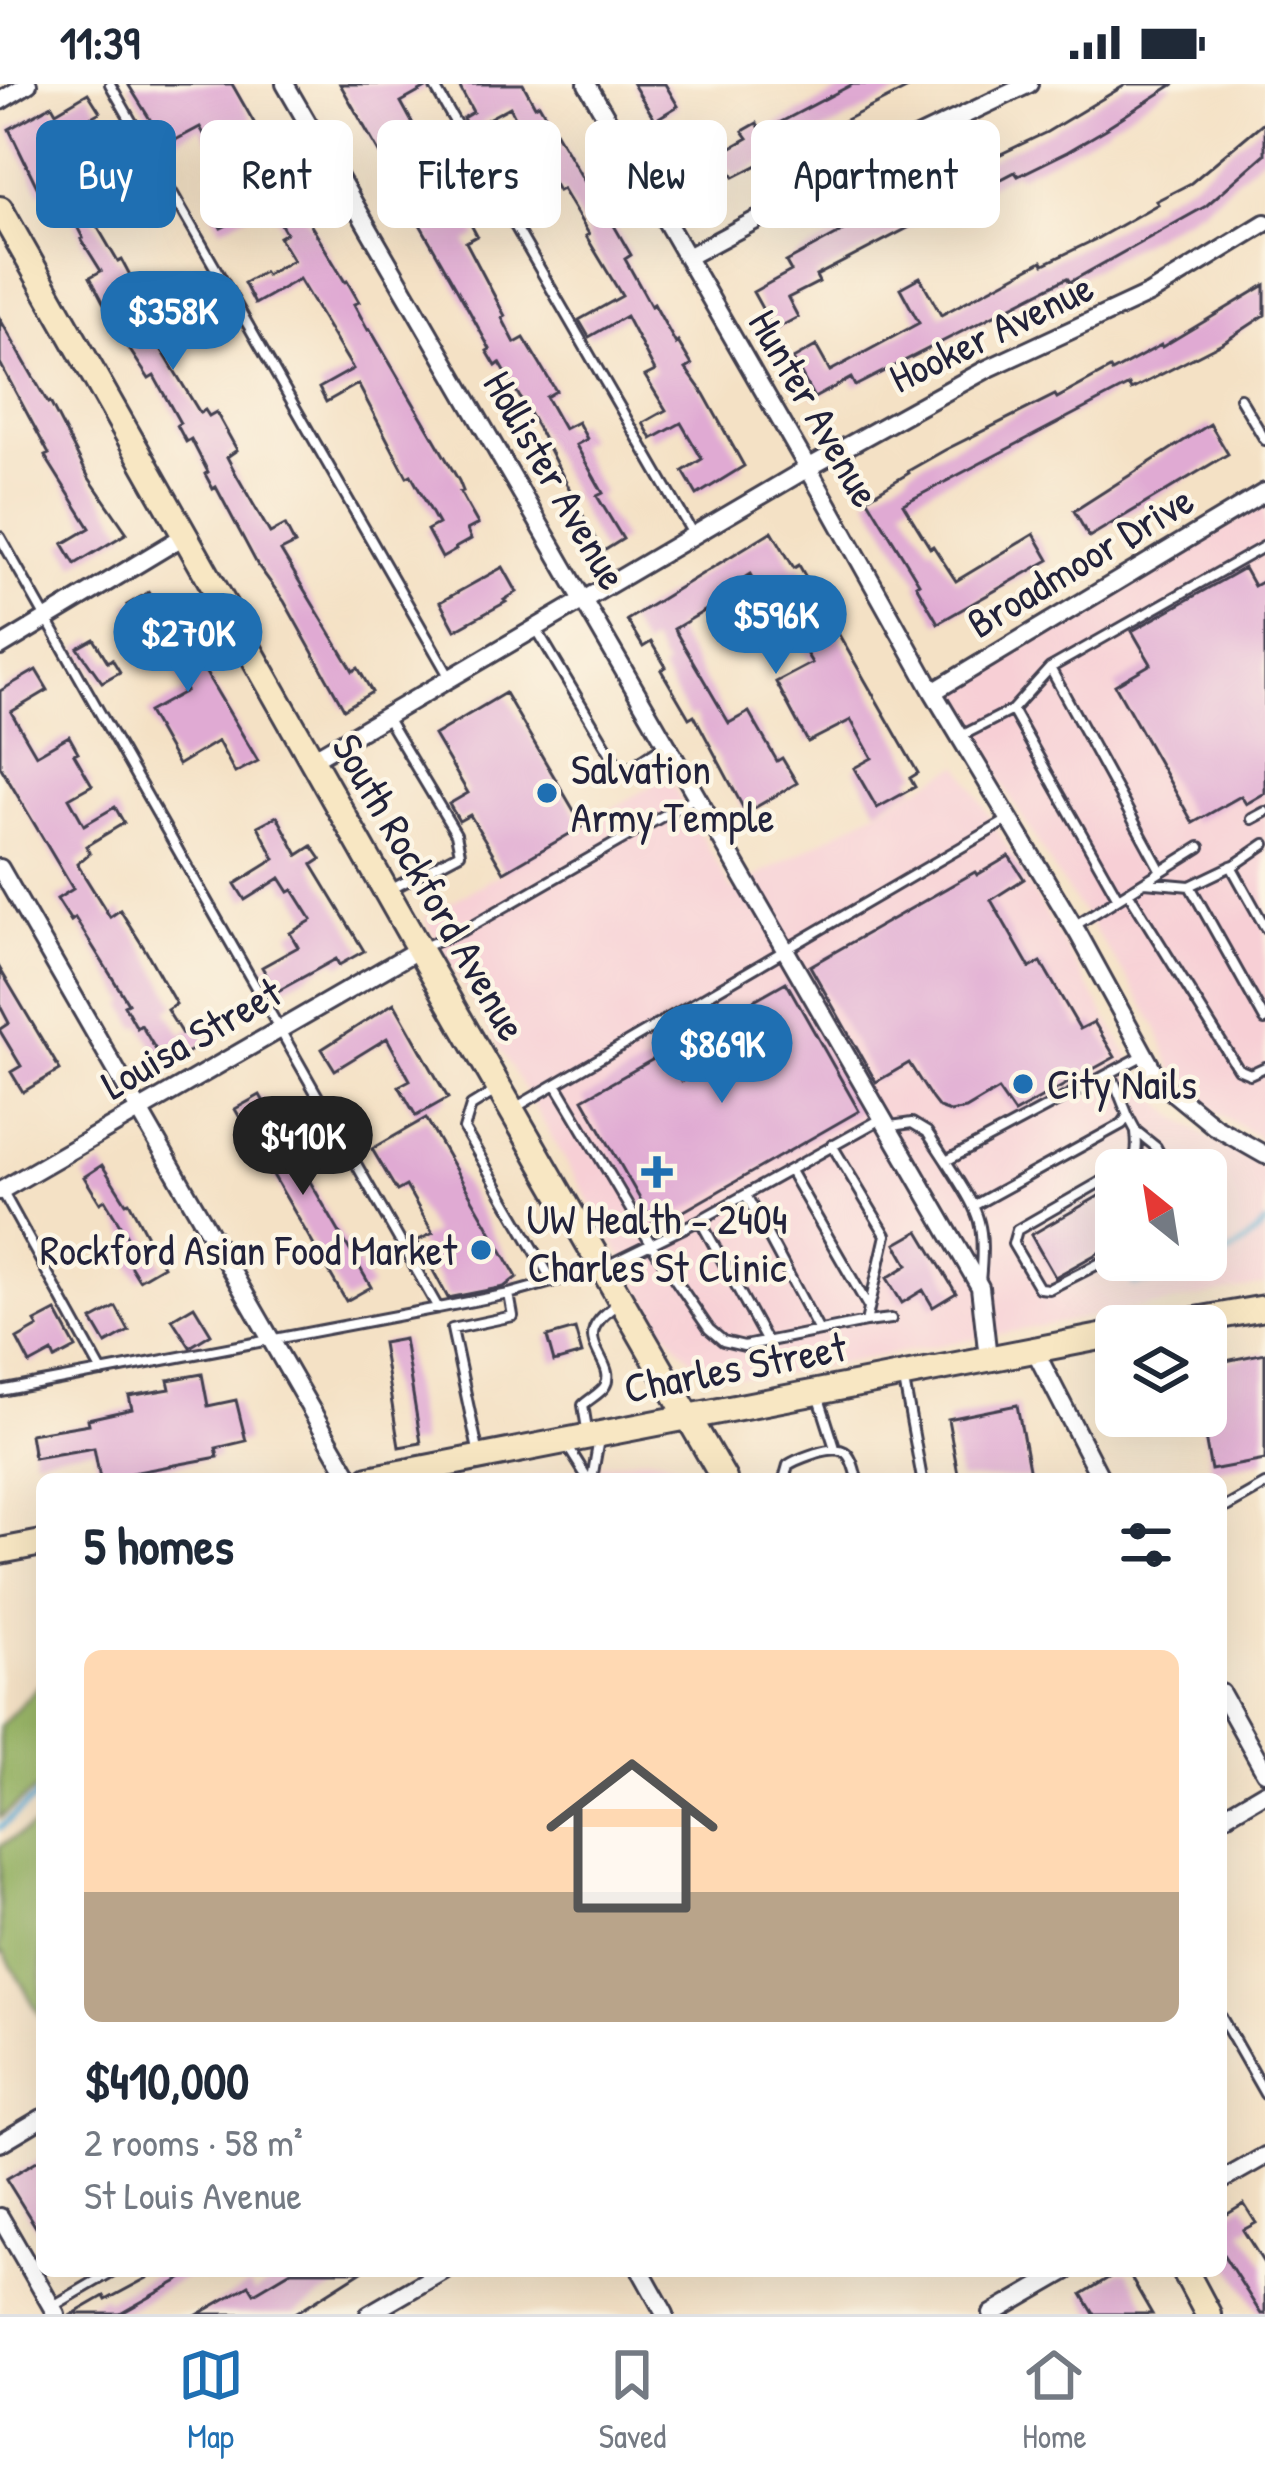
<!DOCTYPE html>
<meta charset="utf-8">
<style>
:root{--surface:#fff;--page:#f6f6f7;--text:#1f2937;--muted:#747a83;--line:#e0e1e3;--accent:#1f6fb2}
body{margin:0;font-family:"Patrick Hand",sans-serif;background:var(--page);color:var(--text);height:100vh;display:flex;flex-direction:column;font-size:45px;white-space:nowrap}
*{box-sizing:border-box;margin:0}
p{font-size:39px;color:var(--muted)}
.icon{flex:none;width:66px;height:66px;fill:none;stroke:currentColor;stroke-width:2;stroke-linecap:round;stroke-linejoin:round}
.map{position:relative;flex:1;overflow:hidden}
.details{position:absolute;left:36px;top:1389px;width:1191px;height:804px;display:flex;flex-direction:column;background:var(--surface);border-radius:18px;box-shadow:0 12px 48px #0002}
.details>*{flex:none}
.guide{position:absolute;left:36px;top:36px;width:1194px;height:108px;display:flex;gap:24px}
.needle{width:78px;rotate:330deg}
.fabs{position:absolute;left:1095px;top:1065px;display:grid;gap:24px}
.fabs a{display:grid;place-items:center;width:132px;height:132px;border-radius:18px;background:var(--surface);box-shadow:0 12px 48px #0002;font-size:60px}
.price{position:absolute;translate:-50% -102px;padding:0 27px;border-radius:42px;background:var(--accent);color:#fff;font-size:39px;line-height:78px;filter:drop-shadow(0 3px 6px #0008)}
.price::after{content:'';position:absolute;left:50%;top:72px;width:36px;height:27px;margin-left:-18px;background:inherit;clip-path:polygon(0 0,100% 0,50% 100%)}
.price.active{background:#222;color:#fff}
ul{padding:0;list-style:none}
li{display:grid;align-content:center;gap:24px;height:636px;padding:0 48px}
li span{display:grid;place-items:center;height:372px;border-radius:18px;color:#555}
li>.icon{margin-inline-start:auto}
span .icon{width:216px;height:216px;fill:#fffc;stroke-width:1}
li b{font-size:51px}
h2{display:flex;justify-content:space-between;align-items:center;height:144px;padding:0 48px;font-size:51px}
.tag{padding:0 42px;border-radius:18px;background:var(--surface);box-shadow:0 12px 48px #0002;font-size:42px;line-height:108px}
.tag.active{background:var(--accent);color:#fff}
.status{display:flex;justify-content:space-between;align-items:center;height:84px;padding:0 60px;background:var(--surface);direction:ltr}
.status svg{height:33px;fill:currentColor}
.tabs{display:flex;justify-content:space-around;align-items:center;height:168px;border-top:3px solid var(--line);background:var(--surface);font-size:33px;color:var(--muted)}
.tabs a{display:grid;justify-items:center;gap:6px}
.tabs .active{color:var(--accent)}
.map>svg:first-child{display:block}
.built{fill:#f7cfd5;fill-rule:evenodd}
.forest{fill:#9ab668;stroke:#5e6c52;stroke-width:3}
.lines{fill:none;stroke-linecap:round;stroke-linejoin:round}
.stream{stroke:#5cacd6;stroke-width:6}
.building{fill:#e0aad3}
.lane-casing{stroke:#423f50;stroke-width:14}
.street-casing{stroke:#423f50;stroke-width:22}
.secondary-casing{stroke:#423f50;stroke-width:30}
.lane{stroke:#fff;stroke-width:8}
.street{stroke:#fff;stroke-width:16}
.secondary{stroke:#f8e7c3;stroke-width:24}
.poi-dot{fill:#1f6fb2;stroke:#fcf5e5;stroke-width:4.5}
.labels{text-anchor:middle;stroke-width:9;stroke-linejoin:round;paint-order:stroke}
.street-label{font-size:42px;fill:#22223b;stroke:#fcf5e5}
.poi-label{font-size:42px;fill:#22223b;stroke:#fcf5e5;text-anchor:start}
</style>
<div class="status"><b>11:39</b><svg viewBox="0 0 49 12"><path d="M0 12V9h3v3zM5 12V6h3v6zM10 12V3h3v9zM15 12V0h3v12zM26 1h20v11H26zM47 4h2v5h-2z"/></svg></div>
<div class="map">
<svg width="1265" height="2230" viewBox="0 0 1265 2230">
<rect width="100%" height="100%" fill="#fcf5e5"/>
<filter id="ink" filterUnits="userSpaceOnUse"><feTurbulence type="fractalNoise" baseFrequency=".00833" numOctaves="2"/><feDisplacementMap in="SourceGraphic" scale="24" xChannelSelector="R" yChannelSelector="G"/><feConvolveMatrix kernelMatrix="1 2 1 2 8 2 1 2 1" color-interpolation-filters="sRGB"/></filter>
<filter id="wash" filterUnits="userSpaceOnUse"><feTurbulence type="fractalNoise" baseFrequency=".004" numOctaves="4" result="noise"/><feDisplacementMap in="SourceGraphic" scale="48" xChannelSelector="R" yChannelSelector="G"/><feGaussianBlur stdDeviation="2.7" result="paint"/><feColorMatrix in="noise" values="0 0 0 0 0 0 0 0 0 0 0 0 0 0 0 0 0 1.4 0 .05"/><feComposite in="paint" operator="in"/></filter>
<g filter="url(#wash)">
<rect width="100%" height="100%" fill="#f4e1c5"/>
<path class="built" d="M 1265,420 L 1265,1058 L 1207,1022 L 1181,1002 L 1173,988 L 1158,945 L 1127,894 L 1059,794 L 954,620 L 954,609 L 958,602 Z
M 960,681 L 1145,1000 L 1167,1025 L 1203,1051 L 1246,1071 L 1265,1085 L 1265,1201 L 767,1293 L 733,1294 L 698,1283 L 663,1244 L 424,834 L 668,692 L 732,806 ZM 1116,1086 L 1206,1086 L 1206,1176 L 1116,1176 Z
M 645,1373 L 661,1374 L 683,1382 L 702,1395 L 520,1395 Z"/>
<path class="forest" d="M 42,1598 L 42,1701 L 0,1734 L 0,1642 Z
M 42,1738 L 42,1935 L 4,1869 L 0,1870 L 0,1762 Z"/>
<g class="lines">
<path class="stream" d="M 1134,1200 C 1186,1191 1228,1180 1265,1140
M 0,1744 L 42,1708"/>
</g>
<g id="blocks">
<path class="building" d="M 128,0 L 232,0 L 264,56 L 270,53 L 279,68 L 274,71 L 291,102 L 288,103 L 345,198 L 347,197 L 359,218 L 354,220 L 368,246 L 370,245 L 459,397 L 463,407 L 460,408 L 478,440 L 467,446 L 471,455 L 455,464 L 456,466 L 442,474 L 427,446 L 438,440 L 411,391 L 407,393 L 358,300 L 326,318 L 319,304 L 353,285 L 299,195 L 255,220 L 244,199 L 264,188 L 266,191 L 293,176 L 279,153 L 286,149 L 269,120 L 221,144 L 209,123 L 243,104 L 216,55 L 209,59 L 200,43 L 166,61 Z
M 340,0 L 425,0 L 426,4 L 401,18 L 419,51 L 403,60 L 419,88 L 452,69 L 462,86 L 434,102 L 448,126 L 484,106 L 493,123 L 469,137 L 477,152 L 466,158 L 505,232 L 502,234 L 515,259 L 524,254 L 556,307 L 546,313 L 564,345 L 578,338 L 587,355 L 576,361 L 603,409 L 597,412 L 623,455 L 602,468 L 540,348 L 500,279 L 496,282 L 487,267 L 490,265 L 466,221 Z
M 458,0 L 523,0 L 535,22 L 539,20 L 609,139 L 612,138 L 631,171 L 625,175 L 651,222 L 654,220 L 676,260 L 678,258 L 692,281 L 686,285 L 704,310 L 744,382 L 697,411 L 683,387 L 702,375 L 681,339 L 652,355 L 643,339 L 666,326 L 645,292 L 655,287 L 626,232 L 589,253 L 579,236 L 622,212 L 586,152 L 589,150 L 562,105 L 558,107 L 535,65 L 532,66 L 510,23 L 482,38 L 487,47 L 474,55 L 463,34 L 473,28 Z
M 633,0 L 665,0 L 678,22 L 655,36 Z
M 853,0 L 916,0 L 734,93 L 729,84 L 696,102 L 674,64 L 698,51 L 711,75 L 748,54 L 743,47 L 757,39 L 762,48 Z
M 1127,0 L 1174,0 L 1107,43 L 1108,44 L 1067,68 L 1018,92 L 1015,88 L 816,192 L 819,198 L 788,214 L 798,233 L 774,246 L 753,208 L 791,187 L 786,178 L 940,95 L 942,98 L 1047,48 Z
M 88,9 L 100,28 L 86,36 L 100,60 L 65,79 L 80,105 L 92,98 L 102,117 L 87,125 L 118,178 L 122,176 L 141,212 L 170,193 L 179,208 L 143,231 L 148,239 L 146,240 L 200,329 L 205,326 L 209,332 L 216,328 L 237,366 L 227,373 L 237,392 L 270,449 L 285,441 L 295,460 L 281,467 L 353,587 L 358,584 L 372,608 L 344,625 L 284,517 L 257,480 L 216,403 L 213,405 L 205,390 L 208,388 L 191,355 L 186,358 L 177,341 L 180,339 L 154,292 L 149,295 L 122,254 L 90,193 L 101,187 L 81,155 L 83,154 L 55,100 L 40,109 L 9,45 L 52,21 L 56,28 Z
M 1265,37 L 1265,70 L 1206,122 L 1070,198 L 1067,194 L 855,302 L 851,294 L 814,314 L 793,275 L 816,262 L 830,287 L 919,239 L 900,204 L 920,193 L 941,231 L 1042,177 L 1044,180 L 1098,154 L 1158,120 L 1156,117 L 1191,99 Z
M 1265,201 L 1265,231 L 1224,258 L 1131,306 L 1129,301 L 903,420 L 930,464 L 933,462 L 956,497 L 1034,450 L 1049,476 L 938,539 L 916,501 L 919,499 L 867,414 L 909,389 L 908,387 L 945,366 L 1055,311 L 1057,314 L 1110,285 L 1112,288 L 1161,261 L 1162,263 Z
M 0,235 L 48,319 L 50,318 L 89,394 L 127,449 L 75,480 L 63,460 L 90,444 L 45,372 L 49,370 L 0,279 Z
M 1210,340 L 1228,370 L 1089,453 L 1074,427 Z
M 772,447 L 794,484 L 799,481 L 918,689 L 910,694 L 915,703 L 877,724 L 854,684 L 872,674 L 851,636 L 808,658 L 776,598 L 812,579 L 795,551 L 763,570 L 738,532 L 766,516 L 751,490 L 719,510 L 723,516 L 674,545 L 729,639 L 749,628 L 777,677 L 782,674 L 797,699 L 746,729 L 694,631 L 689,634 L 661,586 L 666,583 L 651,558 L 643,563 L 627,536 Z
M 503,483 L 517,508 L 504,516 L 506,518 L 455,546 L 440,518 Z
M 1244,484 L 1254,502 L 1265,496 L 1265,709 L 1246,720 L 1241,712 L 1193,739 L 1115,601 L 1151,580 L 1132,547 Z
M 149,508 L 171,543 L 177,540 L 258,677 L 235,689 L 218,657 L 178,681 L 148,628 L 186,607 L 168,575 L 154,583 L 141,559 L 149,555 L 127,521 Z
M 94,555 L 108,578 L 112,575 L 120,588 L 102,598 L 78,564 Z
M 36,586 L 48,606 L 11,628 L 36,671 L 69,652 L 78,668 L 74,670 L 92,701 L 69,714 L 84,741 L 115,723 L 124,739 L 86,762 L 90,769 L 77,780 L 110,833 L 120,826 L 146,867 L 176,920 L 167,926 L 182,950 L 209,934 L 219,951 L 165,981 L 141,941 L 137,944 L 124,921 L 128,919 L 75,834 L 71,837 L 57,815 L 73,805 L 0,682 L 0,607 Z
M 505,609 L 583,742 L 504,788 L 470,731 L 459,737 L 449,720 L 468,709 L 434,651 Z
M 277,732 L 298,771 L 312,762 L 321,775 L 312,781 L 364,867 L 339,881 L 336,875 L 276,908 L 262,883 L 298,863 L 290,849 L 312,836 L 293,806 L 289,808 L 280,794 L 245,816 L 235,800 L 275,775 L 258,742 Z
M 1009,772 L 1024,795 L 991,816 L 1030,884 L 1041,878 L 1080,945 L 1094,938 L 1115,973 L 1014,1029 L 998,1006 L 966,1025 L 950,1028 L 939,1024 L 932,1015 L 909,979 L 876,998 L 810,882 L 975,788 L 977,791 Z
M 0,885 L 60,986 L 23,1008 L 11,988 L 21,982 L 0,947 L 0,945 L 9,939 L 0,922 Z
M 786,898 L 859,1027 L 656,1143 L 583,1015 L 666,968 L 682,997 L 708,982 L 691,952 Z
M 394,919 L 448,1014 L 416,1032 L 399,1002 L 410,996 L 387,954 L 335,986 L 322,965 Z
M 260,1011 L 371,1203 L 346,1217 L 235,1025 Z
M 426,1034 L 517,1193 L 504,1203 L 448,1214 L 417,1157 L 433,1149 L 406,1102 L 397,1107 L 372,1065 Z
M 102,1081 L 126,1119 L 129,1118 L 163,1182 L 139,1196 L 123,1170 L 134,1164 L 105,1116 L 100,1119 L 84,1093 Z
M 1116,1102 L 1116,1159 L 1055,1193 L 1031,1151 Z
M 919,1147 L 956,1209 L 933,1223 L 923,1206 L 902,1219 L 887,1194 L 908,1181 L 896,1160 Z
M 194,1222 L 211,1250 L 190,1263 L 172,1235 Z
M 116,1223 L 129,1247 L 106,1260 L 92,1236 Z
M 56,1227 L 76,1264 L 55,1275 L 52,1268 L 30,1280 L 17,1255 L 38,1243 L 35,1238 Z
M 575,1245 L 582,1270 L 554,1278 L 547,1253 Z
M 404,1255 L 421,1359 L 399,1363 L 382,1259 Z
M 1265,1269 L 1265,1376 L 1211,1386 L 1201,1332 L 1206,1332 L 1206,1281 Z
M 202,1290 L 208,1322 L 236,1316 L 246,1357 L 216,1364 L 218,1373 L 100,1395 L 94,1364 L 34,1374 L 30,1350 L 89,1340 L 88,1335 L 132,1325 L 129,1312 L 170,1305 L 168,1296 Z
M 1017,1321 L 1031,1395 L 959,1395 L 948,1335 Z
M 42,2074 L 42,2153 L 6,2095 Z
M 1244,2120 L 1256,2139 L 1243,2146 L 1265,2181 L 1265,2230 L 1261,2230 L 1221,2167 L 1221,2134 Z
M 160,2187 L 196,2187 L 120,2230 L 73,2230 L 104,2212 L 106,2216 Z
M 291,2187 L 362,2187 L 294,2230 L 199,2230 L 249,2201 L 254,2209 Z
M 1120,2187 L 1127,2187 L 1152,2230 L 1094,2230 L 1082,2210 Z"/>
</g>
</g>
<g filter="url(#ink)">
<use href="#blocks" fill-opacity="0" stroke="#423f50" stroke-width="3"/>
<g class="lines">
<g class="lane-casing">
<path id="lane" d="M 110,0 L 449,592
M 433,0 L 693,450
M 1240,314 L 1265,356
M 0,453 L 438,1224 L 0,1307
M 537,546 L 622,689 L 666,660
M 1050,584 L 1161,787
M 1012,626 L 1118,814
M 386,633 L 456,750 L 460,769 L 388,807
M 961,652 L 1012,626 L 1050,584 L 1265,462
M 1252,735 L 1265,728
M 1231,782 L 1265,843
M 1145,798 L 1190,802 L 1236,780 L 1265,760
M 1190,802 L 1265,936
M 1128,808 L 1238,985 L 1250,990 L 1265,983
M 1074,842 L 1200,763
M 426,862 L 466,845 L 696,713
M 556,1000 L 651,1160 L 709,1245 L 723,1257 L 744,1262 L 866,1238 L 886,1151 L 832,1061
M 494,1008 L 471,1022 L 464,1045 L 553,1198
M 513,1025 L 1008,736
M 1128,1032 L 1136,1047 L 1156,1063 L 1168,1086
M 891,1042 L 912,1039 L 927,1048 L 946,1077 L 1144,971
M 946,1077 C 979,1130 986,1134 980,1198
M 1122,1086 C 1138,1076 1138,1066 1136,1048
M 790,1087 L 869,1224
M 1116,1089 L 1017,1146 L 1013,1160 L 1039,1204 L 1049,1205 L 1116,1171
M 1,1105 L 102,1288
M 746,1111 L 819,1247
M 973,1122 L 1122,1040 L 1128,1032 L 1111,989
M 700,1136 L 767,1258
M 438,1224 L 509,1210 L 602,1184 L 700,1136 L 881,1035
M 866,1238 L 891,1235
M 904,1297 L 922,1395
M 819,1314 L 835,1364
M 587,1345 L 583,1321 C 589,1315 601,1309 605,1302 C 617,1282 580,1260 598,1238 C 603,1230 613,1224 620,1218
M 568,1363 L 588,1395
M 479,1371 L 452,1245 L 513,1232 L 509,1210
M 592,1395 L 599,1355
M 784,1395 L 788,1381 C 797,1375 805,1373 816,1369 C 844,1361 850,1365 857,1395
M 1221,1426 L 1265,1401
M 1221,1933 L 1265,2010
M 53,2222 L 113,2187"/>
</g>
<g class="street-casing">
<path id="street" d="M 285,0 L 980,1203 L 988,1274
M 587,0 L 808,384 L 933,608 L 1079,851 L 1159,997 L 1214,1042 L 1265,1071
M 0,17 L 28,0
M 687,173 L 853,84 L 1029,0
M 0,563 L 184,452
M 933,608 L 1265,408
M 313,675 L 808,384 L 987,285 L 1149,210 L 1265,139
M 0,784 L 351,1395
M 0,1107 L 419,865
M 1034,1265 L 1101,1395
M 1221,1609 L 1265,1688
M 1221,1734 L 1265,1708
M 0,2059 L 42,2034
M 1221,2097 L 1265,2072
M 0,2133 L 56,2230
M 641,2187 L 665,2230
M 369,2230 L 443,2187
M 992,2230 L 1066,2187"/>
</g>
<g class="secondary-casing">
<path id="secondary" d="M 0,125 L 419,865 L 724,1395
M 1162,1242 L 1265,1224
M 369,1395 L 1116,1250
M 0,1467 L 42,1459
M 1185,2187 L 1208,2230"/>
</g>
<use href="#lane" class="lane"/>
<use href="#street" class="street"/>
<use href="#secondary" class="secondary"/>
</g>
</g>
<g class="poi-dot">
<circle cx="547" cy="709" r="12"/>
<circle cx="1023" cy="1000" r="12"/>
<path d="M651 1070h12v12h12v12h-12v12h-12v-12h-12v-12h12z"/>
<circle cx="481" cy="1166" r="12"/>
</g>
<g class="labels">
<g class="street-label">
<text transform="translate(991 248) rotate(-26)" y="15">Hooker Avenue</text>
<text transform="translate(815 324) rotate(60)" y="15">Hunter Avenue</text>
<text transform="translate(556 396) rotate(60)" y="15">Hollister Avenue</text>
<text transform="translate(1080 477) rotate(-31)" y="15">Broadmoor Drive</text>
<text transform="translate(430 803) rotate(60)" y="15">South Rockford Avenue</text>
<text transform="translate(191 954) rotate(-30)" y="15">Louisa Street</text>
<text transform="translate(735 1283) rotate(-11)" y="15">Charles Street</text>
</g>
<g class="poi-label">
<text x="571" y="700">Salvation<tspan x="571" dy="48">Army Temple</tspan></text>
<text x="1047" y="1015">City Nails</text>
<text x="657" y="1150" text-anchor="middle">UW Health - 2404<tspan x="657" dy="48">Charles St Clinic</tspan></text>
<text x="457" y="1181" text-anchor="end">Rockford Asian Food Market</text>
</g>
</g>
</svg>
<div class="fabs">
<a><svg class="needle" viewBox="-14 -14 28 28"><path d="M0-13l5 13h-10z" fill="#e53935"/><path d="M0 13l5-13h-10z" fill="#747a83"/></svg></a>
<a><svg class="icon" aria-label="layers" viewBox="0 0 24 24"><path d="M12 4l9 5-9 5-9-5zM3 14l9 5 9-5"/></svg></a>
</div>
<b class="price" style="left:173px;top:289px">$358K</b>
<b class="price" style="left:776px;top:593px">$596K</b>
<b class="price" style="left:188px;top:611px">$270K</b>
<b class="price" style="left:722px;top:1022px">$869K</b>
<b class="price active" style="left:303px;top:1114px">$410K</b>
<div class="guide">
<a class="tag active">Buy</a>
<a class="tag">Rent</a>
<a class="tag">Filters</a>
<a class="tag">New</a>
<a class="tag">Apartment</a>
</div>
<section class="details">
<h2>5 homes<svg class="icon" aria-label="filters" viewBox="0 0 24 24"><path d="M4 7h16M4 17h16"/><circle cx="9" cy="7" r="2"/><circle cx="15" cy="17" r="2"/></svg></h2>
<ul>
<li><span style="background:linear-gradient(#ffd9b3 65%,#b9a48a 0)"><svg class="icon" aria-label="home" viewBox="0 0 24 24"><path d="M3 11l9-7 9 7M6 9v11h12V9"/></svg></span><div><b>$410,000</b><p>2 rooms · 58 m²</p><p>St Louis Avenue</p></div></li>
</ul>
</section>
</div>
<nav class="tabs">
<a class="active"><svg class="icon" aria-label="map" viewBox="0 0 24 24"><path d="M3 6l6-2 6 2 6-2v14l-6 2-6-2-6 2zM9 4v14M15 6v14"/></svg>Map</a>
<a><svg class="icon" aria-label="saved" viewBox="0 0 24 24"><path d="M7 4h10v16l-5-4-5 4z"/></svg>Saved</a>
<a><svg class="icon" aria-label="home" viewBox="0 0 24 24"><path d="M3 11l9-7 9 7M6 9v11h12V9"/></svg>Home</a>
</nav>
